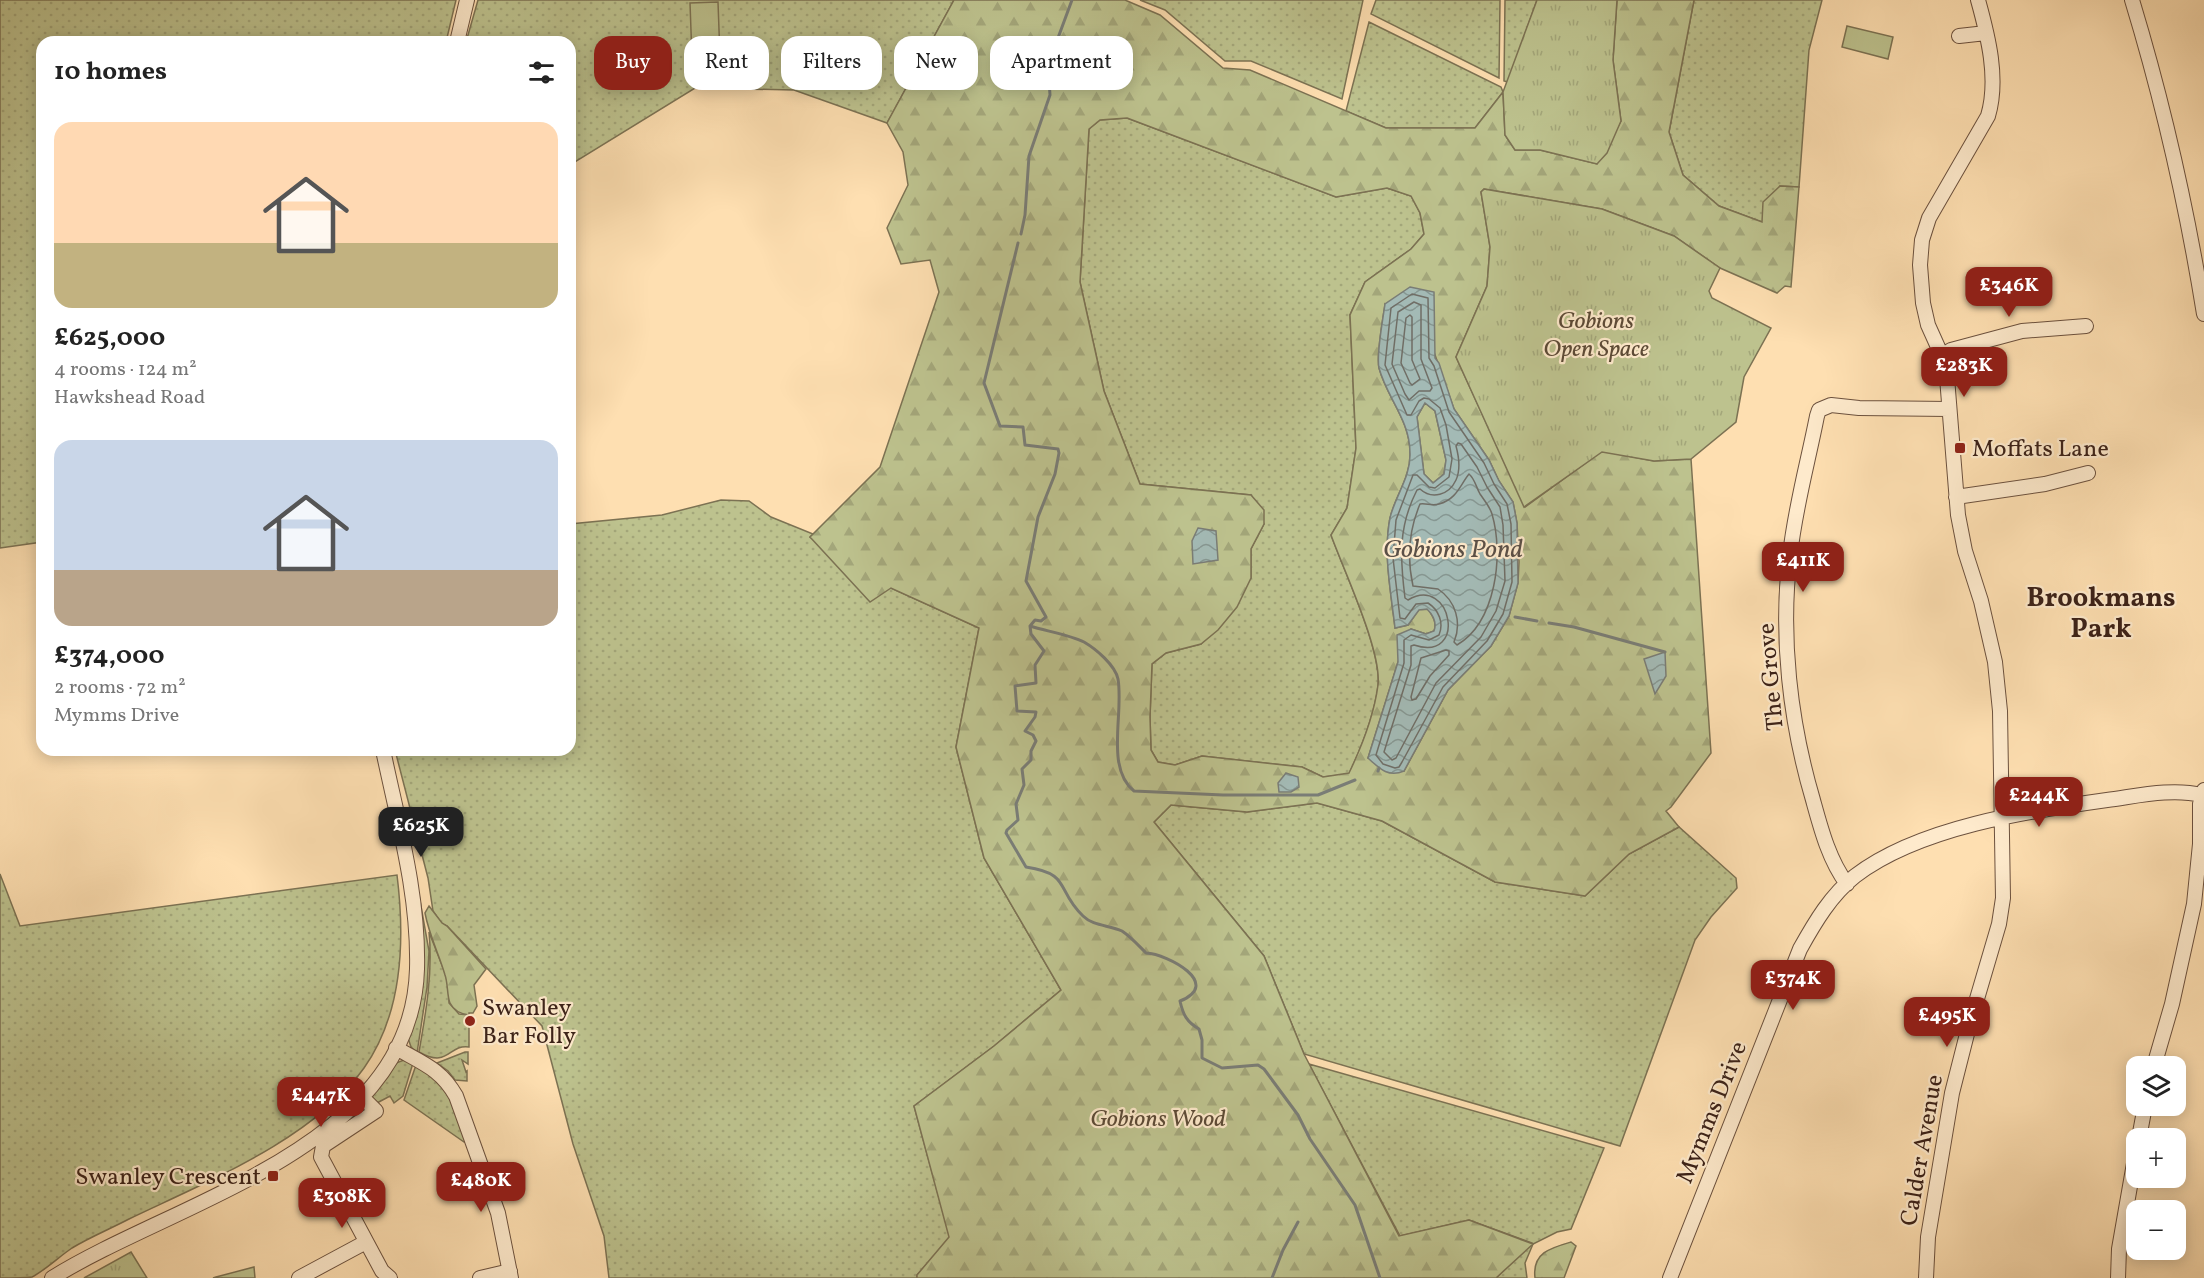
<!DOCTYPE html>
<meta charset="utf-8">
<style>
:root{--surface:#fff;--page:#f6f6f6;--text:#222;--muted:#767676;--accent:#8f2418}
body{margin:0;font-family:Vollkorn,serif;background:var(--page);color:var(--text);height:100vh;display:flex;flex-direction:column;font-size:22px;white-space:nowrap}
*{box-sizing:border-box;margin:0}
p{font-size:20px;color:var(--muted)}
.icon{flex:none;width:33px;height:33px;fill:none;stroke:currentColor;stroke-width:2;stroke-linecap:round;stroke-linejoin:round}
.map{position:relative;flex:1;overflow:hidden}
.drawer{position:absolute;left:36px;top:36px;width:540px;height:720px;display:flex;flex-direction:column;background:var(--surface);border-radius:18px;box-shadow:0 3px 15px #0003}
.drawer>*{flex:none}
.hud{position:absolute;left:594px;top:36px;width:570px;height:54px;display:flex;gap:12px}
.tools{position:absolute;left:2126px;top:1056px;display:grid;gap:12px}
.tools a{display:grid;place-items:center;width:60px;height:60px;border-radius:12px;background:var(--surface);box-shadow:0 3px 15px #0003;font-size:30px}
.price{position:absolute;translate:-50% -51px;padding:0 14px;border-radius:12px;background:var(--accent);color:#fff;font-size:20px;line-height:39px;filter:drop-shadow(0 2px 3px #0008)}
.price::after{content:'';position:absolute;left:50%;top:36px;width:18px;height:14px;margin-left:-9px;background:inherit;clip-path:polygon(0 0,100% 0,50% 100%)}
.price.current{background:#222;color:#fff}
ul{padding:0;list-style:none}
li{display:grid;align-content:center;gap:12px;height:318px;padding:0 18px}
li span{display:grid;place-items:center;height:186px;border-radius:18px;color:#555}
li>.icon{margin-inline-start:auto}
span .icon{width:108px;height:108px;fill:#fffc;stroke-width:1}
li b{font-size:26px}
h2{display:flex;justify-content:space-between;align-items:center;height:72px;padding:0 18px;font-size:26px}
.chip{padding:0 21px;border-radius:18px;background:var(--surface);box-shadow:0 3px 15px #0003;font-size:21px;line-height:54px}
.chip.current{background:var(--accent);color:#fff}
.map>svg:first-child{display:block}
.grass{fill:url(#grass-dots);stroke:#7c7253;stroke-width:1.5}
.forest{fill:url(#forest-firs);stroke:#7c7253;stroke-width:1.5;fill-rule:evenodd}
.park{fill:url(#park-tufts);stroke:#7c7253;stroke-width:1.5}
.garden{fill:#bdc28e;stroke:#7c7253;stroke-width:1.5}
.water{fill:url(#water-waves);stroke:#7a7d76;stroke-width:1.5;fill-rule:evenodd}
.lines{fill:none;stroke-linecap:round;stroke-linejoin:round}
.shore{stroke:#706e66;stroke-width:1.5}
.stream{stroke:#7a7d76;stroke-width:3}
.minor-casing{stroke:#6c513e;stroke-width:16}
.minor{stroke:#feeacc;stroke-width:14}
.poi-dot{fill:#8f2418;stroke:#feeacc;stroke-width:2}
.labels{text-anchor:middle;stroke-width:4.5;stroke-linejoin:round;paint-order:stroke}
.park-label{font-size:24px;font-style:italic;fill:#5c4a36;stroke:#feeacc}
.poi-label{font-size:24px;fill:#3c2218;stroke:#feeacc;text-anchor:start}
.street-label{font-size:24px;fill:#3c2218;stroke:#feeacc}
.water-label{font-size:26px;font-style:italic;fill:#5b5047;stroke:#feeacc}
.quarter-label{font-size:27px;font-weight:bold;fill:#3c2218;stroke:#feeacc}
</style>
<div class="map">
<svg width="2204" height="1278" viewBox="0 0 2204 1278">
<defs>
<pattern id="grass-dots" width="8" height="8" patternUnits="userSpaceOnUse" patternTransform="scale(1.5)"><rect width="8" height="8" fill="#bdc28e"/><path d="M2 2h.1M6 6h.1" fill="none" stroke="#a3a67a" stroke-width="1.8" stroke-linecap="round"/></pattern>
<pattern id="forest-firs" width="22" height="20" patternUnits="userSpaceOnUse" patternTransform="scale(1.5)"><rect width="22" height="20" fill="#bdc28e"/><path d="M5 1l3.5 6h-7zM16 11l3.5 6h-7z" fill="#a3a67a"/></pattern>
<pattern id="park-tufts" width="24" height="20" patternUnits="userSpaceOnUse" patternTransform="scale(1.5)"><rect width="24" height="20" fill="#bdc28e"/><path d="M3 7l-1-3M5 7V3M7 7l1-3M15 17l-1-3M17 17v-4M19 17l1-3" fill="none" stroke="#a3a67a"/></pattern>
<pattern id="water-waves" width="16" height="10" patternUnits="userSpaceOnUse" patternTransform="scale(1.5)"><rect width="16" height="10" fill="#a3bab5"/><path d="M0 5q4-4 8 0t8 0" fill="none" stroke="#869792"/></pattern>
</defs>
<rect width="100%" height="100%" fill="#fedfb1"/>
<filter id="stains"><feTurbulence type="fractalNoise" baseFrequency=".00333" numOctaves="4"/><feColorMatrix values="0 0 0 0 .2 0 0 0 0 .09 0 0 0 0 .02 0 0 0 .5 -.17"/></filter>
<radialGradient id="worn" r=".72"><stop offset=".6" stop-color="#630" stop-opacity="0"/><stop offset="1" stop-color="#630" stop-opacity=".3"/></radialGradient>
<path class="grass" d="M 0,0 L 456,0 L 446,42 L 42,42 L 42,542 L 0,548 Z
M 478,0 L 954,0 L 887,123 L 794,90 L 695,88 L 570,165 L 570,42 L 466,42 Z
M 1140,0 L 1363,0 L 1342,99 L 1251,61 L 1225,61 L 1165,10 Z
M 1376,0 L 1500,0 L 1499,78 L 1371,14 Z
M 1505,0 L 1537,0 L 1508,82 L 1504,81 Z
M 1694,0 L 1822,0 L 1809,50 L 1799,187 L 1780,186 L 1762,222 L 1719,206 L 1683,175 L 1669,132 Z
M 1369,22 L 1501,87 L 1503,92 L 1475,128 L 1386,128 L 1346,111 Z
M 1127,118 L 1336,197 L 1387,188 L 1411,196 L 1420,213 L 1424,234 L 1411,249 L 1365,282 L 1350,315 L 1356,448 L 1347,508 L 1331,535 C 1344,571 1382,651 1378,686 C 1374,716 1362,746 1349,774 L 1323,777 L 1302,767 L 1202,756 L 1175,765 L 1158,762 L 1151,750 L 1150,717 L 1152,664 L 1166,653 L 1201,644 L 1251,578 L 1251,549 L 1264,524 L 1251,495 L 1140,484 L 1104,391 L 1080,282 L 1089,129 L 1100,120 Z
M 721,500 L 749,501 L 771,517 L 813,534 L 810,537 L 891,588 L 979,628 L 956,747 L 984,858 L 1061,990 L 994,1046 L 914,1106 L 950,1238 L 917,1275 L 917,1278 L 609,1278 L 604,1236 L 573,1144 L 542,1026 L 447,926 L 442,924 L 433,911 L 428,878 L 395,750 L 570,750 L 570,524 L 662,515 Z
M 1317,803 L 1382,821 L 1495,882 L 1585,896 L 1629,854 L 1679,827 L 1736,878 L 1737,888 L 1711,917 L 1695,940 L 1620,1146 L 1304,1054 L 1264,956 L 1154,822 L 1171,805 L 1247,812 Z
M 0,874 L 20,926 L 397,875 C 405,939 403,1013 364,1068 C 314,1139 206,1182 129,1219 C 110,1229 90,1237 72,1248 C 60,1256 44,1271 32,1277 C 24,1278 9,1278 0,1278 Z
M 419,895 L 429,951 L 427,987 L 417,1053 L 411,1047 L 408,1038 Z
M 429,932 L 445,973 L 449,988 L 449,1003 L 459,1014 L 469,1015 L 469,1047 C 448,1044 449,1069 419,1052 C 426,1012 433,972 429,932 Z
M 465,1052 L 468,1052 L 468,1064 L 462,1060 L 466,1072 L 467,1071 L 467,1081 L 455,1080 L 448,1071 L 437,1063 Z
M 404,1060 L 413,1063 L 403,1096 L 394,1103 L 390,1096 L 377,1103 L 372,1098 L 373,1095 L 396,1063 Z
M 1309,1064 L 1604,1148 L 1571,1229 L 1557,1232 L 1533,1244 L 1525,1263 L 1527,1278 L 1496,1278 L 1532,1243 L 1469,1220 L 1400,1236 Z
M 416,1065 C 448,1083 455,1108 468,1141 L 464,1142 L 404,1100 Z"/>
<path class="forest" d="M 954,0 L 1125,0 L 1160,15 L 1223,68 L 1250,70 L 1386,128 L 1475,128 L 1503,92 L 1505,135 L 1515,150 L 1540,150 L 1597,164 L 1621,121 L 1613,60 L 1617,0 L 1694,0 L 1669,132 L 1683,175 L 1719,206 L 1762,222 L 1763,202 L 1780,186 L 1799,187 L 1791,287 L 1785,286 L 1777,293 L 1720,268 L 1674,236 L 1602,209 L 1484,189 L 1481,192 L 1490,247 L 1487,286 L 1456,357 L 1525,507 L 1602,451 L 1654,461 L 1691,459 L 1711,753 L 1671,807 L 1666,811 L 1679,827 L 1629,854 L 1585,896 L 1495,882 L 1382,821 L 1317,803 L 1247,812 L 1171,805 L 1154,822 L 1264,956 L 1304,1054 L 1399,1236 L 1469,1220 L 1533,1244 L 1496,1278 L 917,1278 L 917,1275 L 949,1237 L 914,1106 L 994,1046 L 1061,990 L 984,858 L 956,747 L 979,628 L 891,588 L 870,602 L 810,537 L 880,467 L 939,292 L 930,260 L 901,264 L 887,228 L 908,185 L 903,152 L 887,123 ZM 1127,118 L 1336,197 L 1387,188 L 1411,196 L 1420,213 L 1424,234 L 1411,249 L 1365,282 L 1350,315 L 1356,448 L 1347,508 L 1331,535 C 1344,571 1382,651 1378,685 C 1374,716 1362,746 1349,773 L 1323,777 L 1302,767 L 1202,756 L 1175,765 L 1158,762 L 1151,750 L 1150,717 L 1152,664 L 1166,653 L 1201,644 L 1218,630 L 1237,607 L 1251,578 L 1251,549 L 1264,524 L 1264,510 L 1251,495 L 1140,484 L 1104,391 L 1080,282 L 1089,129 L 1100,120 ZM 1385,304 L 1434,352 L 1454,409 L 1489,460 L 1499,481 L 1513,502 L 1517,523 L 1519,562 L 1518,583 L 1509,616 L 1491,646 L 1448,690 L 1404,771 L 1368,758 L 1398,662 L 1411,629 L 1426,634 L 1434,631 C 1437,623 1433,616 1428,609 L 1419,609 L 1408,625 L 1395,628 C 1391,592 1383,554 1390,518 C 1395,496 1411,477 1410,453 C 1410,420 1387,398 1379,368 C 1376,355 1383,319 1385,304 Z
M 1425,403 L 1435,411 L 1446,460 L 1444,474 L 1433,483 L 1424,474 L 1417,417 Z
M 429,906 L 442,923 L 447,926 L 486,969 L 474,985 L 477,1006 L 473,1013 L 469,1013 L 469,1015 C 461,1014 454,1011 450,1003 C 447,997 448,983 445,975 C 439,954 429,935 425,913 Z
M 1571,1242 L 1576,1246 L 1564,1278 L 1535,1278 C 1532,1253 1550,1248 1571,1242 Z
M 254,1267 L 255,1278 L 213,1278 L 216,1277 Z"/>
<path class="park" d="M 1537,0 L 1617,0 L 1613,60 L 1621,121 L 1607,153 L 1597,164 L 1540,150 L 1515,150 L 1505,135 L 1503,92 Z
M 1484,189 L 1602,209 L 1674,236 L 1720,268 L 1709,291 L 1712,298 L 1771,328 L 1744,377 L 1736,422 L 1691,459 L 1654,461 L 1602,452 L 1524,507 L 1456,357 L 1487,286 L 1490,247 L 1481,192 Z
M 131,1252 L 147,1278 L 84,1278 Z"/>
<path class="garden" d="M 718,2 L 720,57 L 692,58 L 690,3 Z
M 1847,26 L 1893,37 L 1888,59 L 1842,47 Z"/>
<path class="water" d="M 1410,287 L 1434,292 L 1435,358 L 1439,363 L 1454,409 L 1489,460 L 1499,481 L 1513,502 L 1517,523 L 1518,583 L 1509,616 L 1491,646 L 1448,690 L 1404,771 C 1388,778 1379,768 1368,758 L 1398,662 L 1397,635 L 1411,629 L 1426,634 L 1434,631 C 1437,623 1433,615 1427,609 L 1419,610 L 1408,625 L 1395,628 C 1391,592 1383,554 1390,518 C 1395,496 1411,477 1410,453 C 1410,420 1387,398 1379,368 C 1376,355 1383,319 1385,304 ZM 1425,403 L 1435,411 L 1446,460 L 1444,474 L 1433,483 L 1424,474 L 1417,417 Z
M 1198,528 L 1216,531 L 1218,560 L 1193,564 L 1192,541 Z
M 1665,652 L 1666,676 L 1655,694 L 1644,659 Z
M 1286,773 L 1298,777 L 1299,787 L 1291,792 L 1279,792 L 1278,783 Z"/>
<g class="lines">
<path class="shore" d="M 1412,294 L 1428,298 L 1429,358 L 1434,366 L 1449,412 L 1484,463 L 1494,484 L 1507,504 L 1511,524 L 1512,582 L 1503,614 L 1487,641 L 1443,687 L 1402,762 L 1399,767 L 1395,768 L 1383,764 L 1376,755 L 1404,663 L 1404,640 L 1411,635 L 1429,640 L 1439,635 C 1444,623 1439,610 1428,603 L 1416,604 L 1405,619 L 1400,618 L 1393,558 L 1396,520 L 1413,475 L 1417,475 L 1429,487 L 1435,488 L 1449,477 L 1452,459 L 1446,425 L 1440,408 L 1429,399 L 1424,398 L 1419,401 L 1411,415 L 1407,415 L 1385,365 L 1391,308 Z
M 1414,302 L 1421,305 L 1421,359 L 1432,388 L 1430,391 L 1419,391 L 1409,400 L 1405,394 L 1392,364 L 1398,312 Z
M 1410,315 L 1412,317 L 1412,360 L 1420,379 L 1412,385 L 1410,383 L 1401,363 L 1406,318 Z
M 1458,443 L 1461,444 L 1477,467 L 1487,487 L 1500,507 L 1503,525 L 1505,581 L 1496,611 L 1481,637 L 1436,683 L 1396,758 L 1392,760 L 1384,752 L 1411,665 L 1411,646 L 1414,645 C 1468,663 1452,574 1408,600 L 1405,598 C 1400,558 1398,527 1417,490 L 1420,489 C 1432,500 1449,495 1456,480 C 1461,469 1459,457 1456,446 Z
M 1469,474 C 1475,479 1476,487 1480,494 C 1484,500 1490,507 1492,514 C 1504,555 1496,622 1457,645 L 1454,642 C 1462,623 1456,601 1438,589 L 1413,586 C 1407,559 1409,530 1420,504 C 1426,503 1432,506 1439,504 C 1457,499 1460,485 1469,474 Z
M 1446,650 L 1449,651 L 1449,655 L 1430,676 L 1416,699 L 1412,700 L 1411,697 L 1421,658 Z"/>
<path class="stream" d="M 1021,234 L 1025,215 L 1029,156 L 1050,95 L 1048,65 L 1072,0
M 1018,243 L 984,383 L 1000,426 L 1023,427 L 1025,445 L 1058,449 L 1059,453 L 1055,474 L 1038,517 L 1026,581 L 1046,617 L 1041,621 L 1035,620 L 1030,626 L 1031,634 L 1044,651 L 1035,665 L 1036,683 L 1015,686 L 1017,711 L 1036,712 L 1035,717 L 1025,731 L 1033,735 L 1036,741 L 1031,751 L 1031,760 L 1022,769 L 1024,785 L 1016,804 L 1018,820 L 1007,830 L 1006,833 L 1026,867 C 1072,874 1055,889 1083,916 C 1093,926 1109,925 1122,931 C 1131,937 1138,945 1146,953 C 1168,954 1223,984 1180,1001 C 1183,1015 1187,1022 1199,1029 L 1202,1040 L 1202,1058 L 1222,1068 L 1258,1065 L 1264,1069 L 1298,1115 L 1310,1139 L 1355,1205 L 1380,1278
M 1515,617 L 1537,621
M 1549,623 L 1574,627 L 1665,652
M 1030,626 C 1046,631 1070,635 1084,642 C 1096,649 1115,665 1118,679 C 1124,713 1105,768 1134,791 L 1223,795 L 1318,795 L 1355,780
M 1378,771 L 1379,768
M 1272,1278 L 1283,1250 L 1298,1222"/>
<g class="minor-casing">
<path id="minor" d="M 2132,0 C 2163,102 2187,208 2204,314
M 1959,36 L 1986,33
M 457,42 L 467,0
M 1943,355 L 1951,350 L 2022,331 L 2086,326
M 1956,497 L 2045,484 L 2088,473
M 1847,884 C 1829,860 1821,829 1813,800 C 1790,722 1780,636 1790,555 C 1795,508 1808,462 1817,416 L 1819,410 L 1831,405 L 1859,408 L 1949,409
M 396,1048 C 422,1063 441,1069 456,1096 L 498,1213 L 511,1278
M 2154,1066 L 2172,1004 L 2194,904 L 2200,844 L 2200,804 L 2204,790
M 363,1098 L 376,1111 L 323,1146 L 321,1157 L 382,1271 L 390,1278
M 2139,1138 L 2145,1106
M 52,1278 C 177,1200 412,1148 417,969 C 419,895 398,822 383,750
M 299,1278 L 366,1242
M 480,1278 L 510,1271
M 1670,1278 L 1800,949 C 1815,922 1831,895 1855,876 C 1919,827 2028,811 2107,800 C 2138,796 2171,788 2202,795
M 1926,1278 L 1928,1237 L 1952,1093 L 1969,1026 L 1999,924 L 2003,898 L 2000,711 L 1995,662 L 1981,601 L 1965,551 L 1958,515 L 1946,365 L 1928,325 L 1923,303 L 1920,265 L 1922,240 L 1929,218 L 1988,116 C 1999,79 1988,36 1978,0
M 2118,1278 L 2119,1249 L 2136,1152"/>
</g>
<use href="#minor" class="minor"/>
</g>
<g class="poi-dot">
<rect x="1954" y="442" width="12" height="12" rx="3"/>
<circle cx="470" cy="1021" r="6"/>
<rect x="267" y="1170" width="12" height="12" rx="3"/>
</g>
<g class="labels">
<g class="park-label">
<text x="1596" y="328">Gobions<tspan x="1596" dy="28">Open Space</tspan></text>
<text x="1158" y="1126">Gobions Wood</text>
</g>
<g class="poi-label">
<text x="1972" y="456">Moffats Lane</text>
<text x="482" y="1015">Swanley<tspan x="482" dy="28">Bar Folly</tspan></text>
<text x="261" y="1184" text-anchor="end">Swanley Crescent</text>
</g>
<g class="street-label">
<text transform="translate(1770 677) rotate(-95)" y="8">The Grove</text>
<text transform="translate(1711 1112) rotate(-68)" y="8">Mymms Drive</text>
<text transform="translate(1921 1150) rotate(-80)" y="8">Calder Avenue</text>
</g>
<g class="water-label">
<text x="1453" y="557">Gobions Pond</text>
</g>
<g class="quarter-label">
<text x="2101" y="606">Brookmans<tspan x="2101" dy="31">Park</tspan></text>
</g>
</g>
<rect width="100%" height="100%" filter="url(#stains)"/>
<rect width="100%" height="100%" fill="url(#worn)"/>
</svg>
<div class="tools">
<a><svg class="icon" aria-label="layers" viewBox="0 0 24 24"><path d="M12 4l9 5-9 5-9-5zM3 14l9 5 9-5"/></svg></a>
<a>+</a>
<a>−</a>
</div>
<b class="price" style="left:2009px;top:318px">£346K</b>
<b class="price" style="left:1964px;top:398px">£283K</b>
<b class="price" style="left:1803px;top:593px">£411K</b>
<b class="price" style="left:2039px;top:828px">£244K</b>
<b class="price current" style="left:421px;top:858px">£625K</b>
<b class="price" style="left:1793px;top:1011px">£374K</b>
<b class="price" style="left:1947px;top:1048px">£495K</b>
<b class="price" style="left:321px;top:1128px">£447K</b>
<b class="price" style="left:481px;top:1213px">£480K</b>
<b class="price" style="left:342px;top:1229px">£308K</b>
<div class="hud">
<a class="chip current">Buy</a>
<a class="chip">Rent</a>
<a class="chip">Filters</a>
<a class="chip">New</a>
<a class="chip">Apartment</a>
</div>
<section class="drawer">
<h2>10 homes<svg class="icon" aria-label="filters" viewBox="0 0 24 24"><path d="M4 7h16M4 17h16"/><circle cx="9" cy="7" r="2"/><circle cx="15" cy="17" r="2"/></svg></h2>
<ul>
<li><span style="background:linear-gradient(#ffd9b3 65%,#c2b280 0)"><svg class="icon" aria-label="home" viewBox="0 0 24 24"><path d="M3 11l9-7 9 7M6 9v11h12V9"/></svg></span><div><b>£625,000</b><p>4 rooms · 124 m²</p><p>Hawkshead Road</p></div></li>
<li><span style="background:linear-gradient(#c9d6e8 70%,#b9a48a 0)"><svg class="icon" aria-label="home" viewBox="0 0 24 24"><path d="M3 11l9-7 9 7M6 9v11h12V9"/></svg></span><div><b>£374,000</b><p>2 rooms · 72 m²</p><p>Mymms Drive</p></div></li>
</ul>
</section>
</div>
